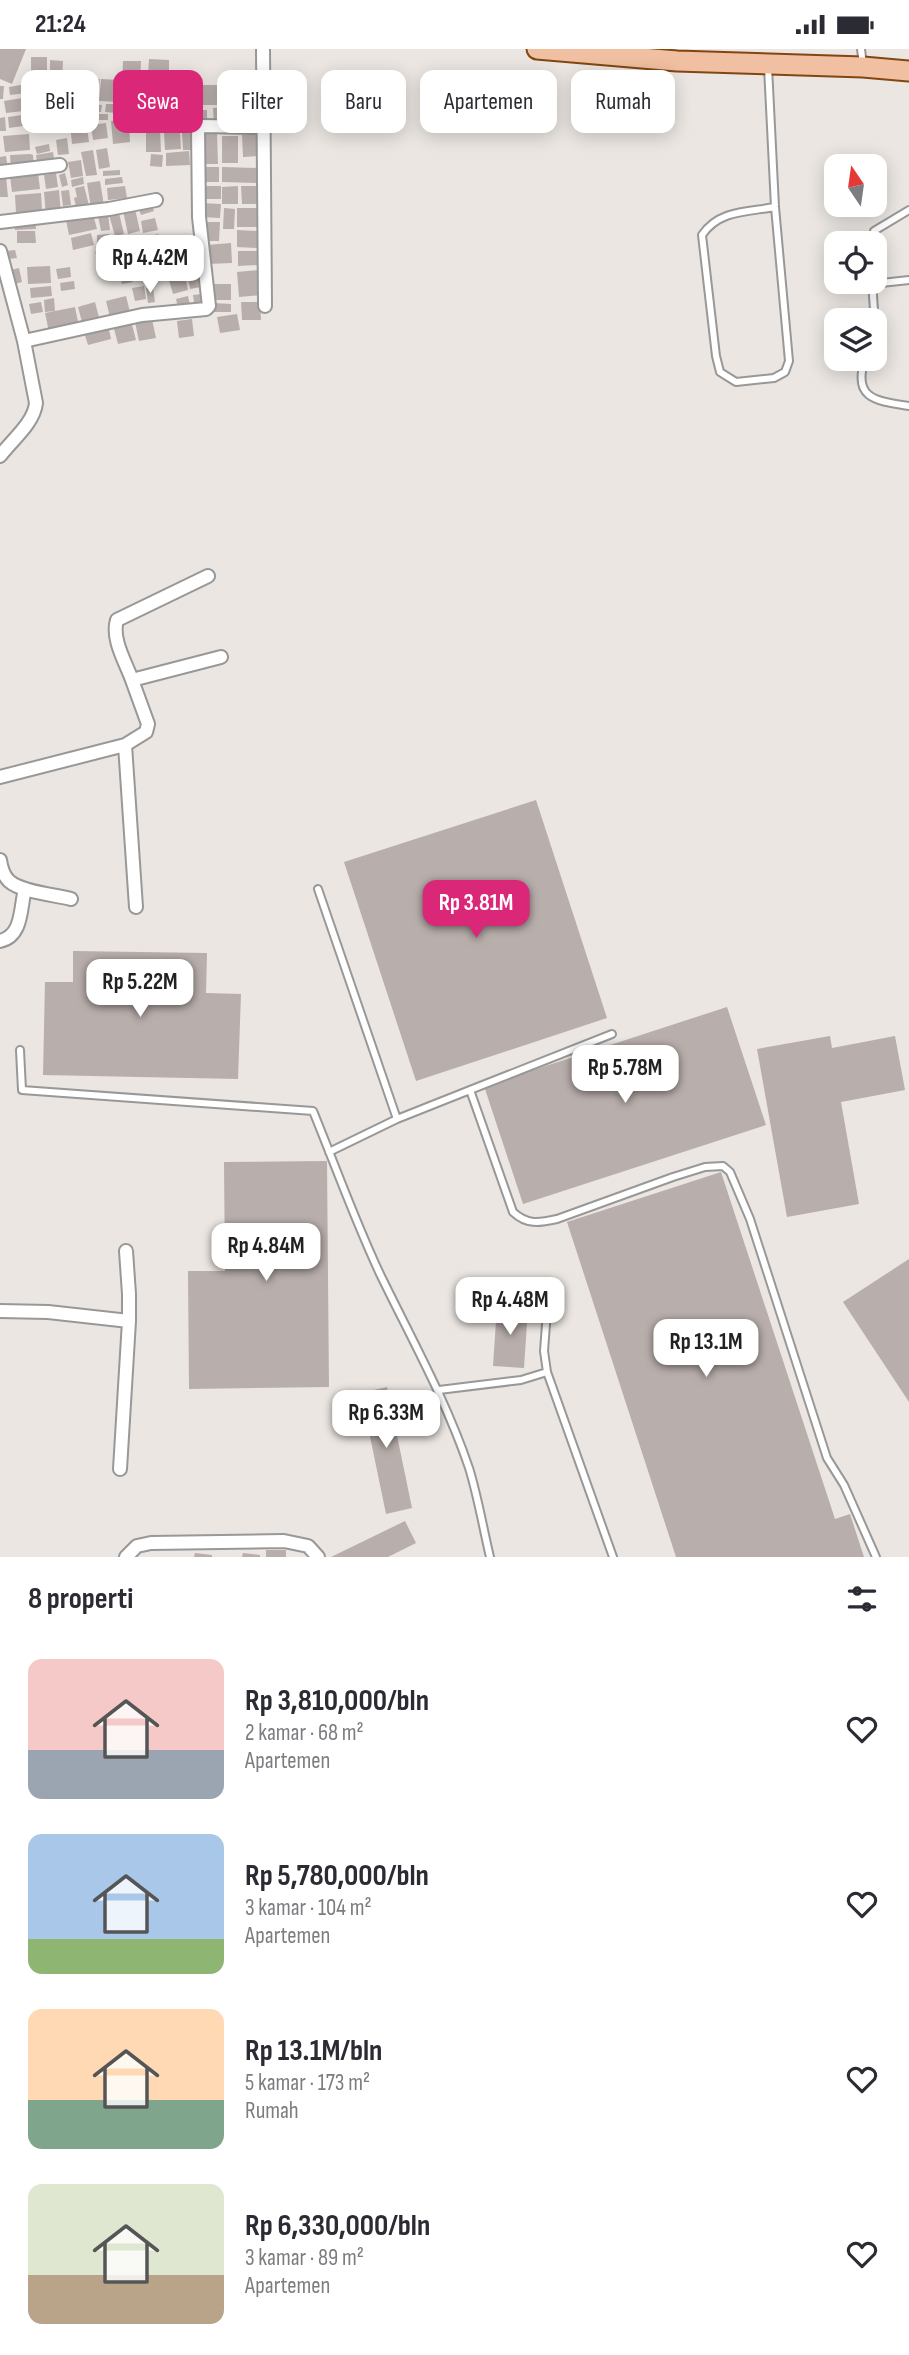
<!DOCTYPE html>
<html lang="id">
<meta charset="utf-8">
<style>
:root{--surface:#fff;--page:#f7f7f7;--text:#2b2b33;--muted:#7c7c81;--accent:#db2777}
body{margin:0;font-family:"Sofia Sans Condensed",sans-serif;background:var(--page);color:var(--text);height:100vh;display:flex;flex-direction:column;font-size:26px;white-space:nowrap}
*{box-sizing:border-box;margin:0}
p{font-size:23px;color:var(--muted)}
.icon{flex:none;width:38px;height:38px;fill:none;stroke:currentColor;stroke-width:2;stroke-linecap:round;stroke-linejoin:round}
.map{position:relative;height:1508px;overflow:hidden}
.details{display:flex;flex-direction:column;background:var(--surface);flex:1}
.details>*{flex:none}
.banner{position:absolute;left:21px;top:21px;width:868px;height:63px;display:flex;gap:14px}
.needle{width:46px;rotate:347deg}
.controls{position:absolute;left:824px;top:105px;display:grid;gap:14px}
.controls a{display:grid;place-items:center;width:63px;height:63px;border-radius:14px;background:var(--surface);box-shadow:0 4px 18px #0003;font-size:35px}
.price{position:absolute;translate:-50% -60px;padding:0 16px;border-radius:14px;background:#fff;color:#222;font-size:23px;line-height:46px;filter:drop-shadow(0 2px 4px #0008)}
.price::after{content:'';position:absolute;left:50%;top:42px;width:21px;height:16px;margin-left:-10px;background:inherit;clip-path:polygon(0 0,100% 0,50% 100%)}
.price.on{background:var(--accent);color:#fff}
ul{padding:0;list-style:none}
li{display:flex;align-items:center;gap:21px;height:175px;padding:0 28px}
li span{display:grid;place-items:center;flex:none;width:196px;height:140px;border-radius:14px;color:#555}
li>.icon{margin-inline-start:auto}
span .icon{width:84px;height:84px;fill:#fffc;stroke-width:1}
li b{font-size:30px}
h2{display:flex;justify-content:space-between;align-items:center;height:84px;padding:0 28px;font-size:30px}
.pill{padding:0 24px;border-radius:14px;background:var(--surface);box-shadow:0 4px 18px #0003;font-size:24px;line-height:63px}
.pill.on{background:var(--accent);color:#fff}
.status{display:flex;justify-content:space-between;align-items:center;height:49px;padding:0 35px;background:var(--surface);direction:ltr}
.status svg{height:19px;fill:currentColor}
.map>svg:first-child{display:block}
.building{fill:#b8aeab}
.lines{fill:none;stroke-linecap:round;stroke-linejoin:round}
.service-casing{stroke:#989898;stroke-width:10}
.minor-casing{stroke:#989898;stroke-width:16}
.primary-casing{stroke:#824610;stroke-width:23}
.service{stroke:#fff;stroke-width:6}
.minor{stroke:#fff;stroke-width:12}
.primary{stroke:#f1bfa1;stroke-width:19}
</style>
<div class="status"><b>21:24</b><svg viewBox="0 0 49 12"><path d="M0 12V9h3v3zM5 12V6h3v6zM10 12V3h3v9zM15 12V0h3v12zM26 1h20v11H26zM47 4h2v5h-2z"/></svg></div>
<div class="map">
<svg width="909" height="1508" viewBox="0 0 909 1508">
<rect width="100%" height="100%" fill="#ebe6e1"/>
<path class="building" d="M 0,0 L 26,0 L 12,35 L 0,30 Z
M 31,8 L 47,8 L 47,23 L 31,23 Z
M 149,10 L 169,11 L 169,28 L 148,27 Z
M 50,11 L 63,12 L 62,32 L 50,31 Z
M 123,12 L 141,12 L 139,61 L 121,60 Z
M 258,23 L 261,76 L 241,77 L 238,24 Z
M 45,25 L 46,47 L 31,47 L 30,26 Z
M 68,29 L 82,30 L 80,51 L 66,50 Z
M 86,29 L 100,30 L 97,53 L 83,52 Z
M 101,30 L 120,31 L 118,53 L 99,52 Z
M 148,32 L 167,32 L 166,53 L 148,53 Z
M 50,34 L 62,34 L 61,40 L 50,40 Z
M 26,35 L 27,44 L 10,46 L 9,38 Z
M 170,36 L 236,36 L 236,56 L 170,56 Z
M 0,37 L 4,37 L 3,50 L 0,50 Z
M 22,49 L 24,62 L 6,64 L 4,52 Z
M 26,49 L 34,49 L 35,61 L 27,62 Z
M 49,52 L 60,52 L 62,77 L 51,78 Z
M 85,55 L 102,56 L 101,63 L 84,62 Z
M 106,55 L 117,55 L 117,64 L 105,63 Z
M 149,57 L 169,58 L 168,77 L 148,76 Z
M 230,58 L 231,75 L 214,76 L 213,59 Z
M 193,60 L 194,78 L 173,79 L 172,61 Z
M 196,61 L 207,61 L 207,74 L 197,74 Z
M 85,62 L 89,93 L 72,95 L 69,64 Z
M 29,65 L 30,76 L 9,79 L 8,68 Z
M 90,65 L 108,65 L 108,71 L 90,71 Z
M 45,66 L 46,81 L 35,81 L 35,67 Z
M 5,68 L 6,82 L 0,82 L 0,69 Z
M 129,71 L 130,93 L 113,95 L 111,72 Z
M 106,74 L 108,89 L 93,91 L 91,76 Z
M 160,79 L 161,103 L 146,103 L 146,80 Z
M 193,82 L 194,101 L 183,101 L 182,83 Z
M 180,83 L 181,100 L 165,101 L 164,84 Z
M 29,85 L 30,101 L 5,103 L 3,87 Z
M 200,85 L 217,85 L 218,115 L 201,115 Z
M 257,85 L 259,107 L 243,108 L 242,86 Z
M 222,87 L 238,87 L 238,114 L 222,114 Z
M 67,89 L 69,105 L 58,106 L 56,91 Z
M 49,95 L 50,102 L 37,105 L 35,98 Z
M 107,99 L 110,118 L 99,120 L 96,101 Z
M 93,101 L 97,126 L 86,127 L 81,103 Z
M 189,102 L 190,116 L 166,117 L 166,104 Z
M 53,103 L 55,115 L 38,118 L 36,106 Z
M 30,105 L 33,106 L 34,118 L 11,120 L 10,106 Z
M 151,105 L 163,106 L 162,118 L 150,117 Z
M 6,107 L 8,121 L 0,122 L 0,108 Z
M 81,111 L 83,127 L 71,129 L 68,113 Z
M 200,118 L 219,118 L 219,133 L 200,133 Z
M 222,118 L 259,119 L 258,134 L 222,133 Z
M 120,121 L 120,126 L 103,127 L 103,122 Z
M 38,124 L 40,140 L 12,143 L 10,127 Z
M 56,124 L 58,138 L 46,140 L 44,126 Z
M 65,124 L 68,136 L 62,138 L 59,126 Z
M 6,127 L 8,148 L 0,148 L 0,128 Z
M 83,128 L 84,135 L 72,138 L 71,131 Z
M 122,128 L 123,134 L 105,136 L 105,130 Z
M 100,132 L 104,157 L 91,159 L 87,134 Z
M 84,137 L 90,160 L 77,163 L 74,149 L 77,148 L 75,139 Z
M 125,137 L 127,149 L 108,151 L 107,139 Z
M 201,137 L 221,137 L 221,150 L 200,150 Z
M 238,137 L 238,155 L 222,155 L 222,138 Z
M 241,137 L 258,137 L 259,155 L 242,155 Z
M 59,141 L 61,165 L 46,167 L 44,143 Z
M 69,141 L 71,156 L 63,157 L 61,142 Z
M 41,144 L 42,162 L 16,164 L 15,146 Z
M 151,153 L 154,162 L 141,166 L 138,157 Z
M 201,154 L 221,155 L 220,169 L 200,168 Z
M 224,159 L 235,160 L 234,180 L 223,180 Z
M 237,159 L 258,159 L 258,178 L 237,178 Z
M 135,160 L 140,182 L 128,185 L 123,162 Z
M 119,164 L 124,185 L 115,187 L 109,166 Z
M 93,165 L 97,180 L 69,186 L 66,171 Z
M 108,165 L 110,181 L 101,182 L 98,167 Z
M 155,169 L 158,181 L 143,184 L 141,172 Z
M 35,171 L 36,180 L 15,181 L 14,173 Z
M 207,173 L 220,173 L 219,192 L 206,192 Z
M 237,181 L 258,182 L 257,199 L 237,198 Z
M 17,182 L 35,182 L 36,194 L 17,194 Z
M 91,184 L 94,196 L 73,201 L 71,189 Z
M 109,185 L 110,194 L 97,195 L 97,186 Z
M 158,185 L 162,200 L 150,203 L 147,188 Z
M 145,189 L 149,201 L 132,206 L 128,194 Z
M 231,194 L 232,214 L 208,215 L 207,196 Z
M 120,195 L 124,209 L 115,211 L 111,198 Z
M 103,199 L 109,211 L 101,215 L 95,203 Z
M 15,201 L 17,209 L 8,210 L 6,202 Z
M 238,202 L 258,202 L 258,216 L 238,217 Z
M 145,205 L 148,214 L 136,217 L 133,208 Z
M 154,207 L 163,207 L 163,216 L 154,217 Z
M 129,213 L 133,233 L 122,235 L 117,216 Z
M 115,215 L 117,229 L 109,230 L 107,216 Z
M 50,217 L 51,234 L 28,235 L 27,218 Z
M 70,218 L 71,228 L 58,230 L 56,220 Z
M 19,219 L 22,233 L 14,235 L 11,221 Z
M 259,221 L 262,246 L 239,248 L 237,223 Z
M 199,225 L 201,238 L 190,240 L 188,228 Z
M 185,226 L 188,241 L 173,245 L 169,231 Z
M 74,232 L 75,240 L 61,242 L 60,234 Z
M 213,235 L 231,235 L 231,251 L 213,251 Z
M 51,237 L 52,247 L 31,249 L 30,239 Z
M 144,237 L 146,250 L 135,252 L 132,239 Z
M 153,238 L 155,253 L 148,254 L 146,239 Z
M 202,245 L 204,258 L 195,260 L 193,246 Z
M 126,247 L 131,267 L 111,272 L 106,252 Z
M 188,247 L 190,256 L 178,259 L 176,250 Z
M 54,249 L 55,262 L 45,263 L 44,251 Z
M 41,253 L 43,263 L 31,265 L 29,255 Z
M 95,253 L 100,272 L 83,277 L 78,258 Z
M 241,253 L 260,253 L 261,271 L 242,271 Z
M 214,254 L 231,255 L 231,263 L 214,263 Z
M 75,258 L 79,278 L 49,283 L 45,264 Z
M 237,265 L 240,281 L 220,284 L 217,268 Z
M 152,270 L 156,289 L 139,292 L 135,273 Z
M 192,270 L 194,287 L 179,289 L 177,272 Z
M 131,272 L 136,291 L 118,295 L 113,276 Z
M 108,276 L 111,290 L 88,296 L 84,283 Z
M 536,751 L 607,969 L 416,1032 L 344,813 Z
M 73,902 L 207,904 L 206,944 L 241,945 L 238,1030 L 43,1026 L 45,933 L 73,933 Z
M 727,958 L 766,1076 L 523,1155 L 484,1037 Z
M 830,987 L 832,999 L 895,987 L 905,1041 L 841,1053 L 859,1155 L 787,1168 L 757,1000 Z
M 327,1112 L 329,1338 L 189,1340 L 188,1222 L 225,1222 L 224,1113 Z
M 721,1123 L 835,1470 L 850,1465 L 864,1508 L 676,1508 L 567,1173 Z
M 909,1210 L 909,1353 L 843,1253 Z
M 497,1257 L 528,1259 L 524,1319 L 493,1317 Z
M 387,1338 L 412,1459 L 386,1465 L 361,1344 Z
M 405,1472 L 416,1494 L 388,1508 L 331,1508 Z
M 266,1501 L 286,1501 L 286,1508 L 266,1508 Z
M 195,1504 L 212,1506 L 212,1508 L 194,1508 Z
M 243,1504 L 260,1506 L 260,1508 L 242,1508 Z"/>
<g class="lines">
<g class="service-casing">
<path id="service" d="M 861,0 L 863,16
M 768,18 L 775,158 L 789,312 L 785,323 L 774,329 L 736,333 L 720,323 L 716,307 L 702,186 C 719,161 747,163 775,158
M 871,194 L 874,182 L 909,161
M 872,233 L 875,275
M 872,235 L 909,231
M 865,310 C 852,350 876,352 909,357
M 318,840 L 397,1070
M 20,1001 L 22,1041 L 313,1062 C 335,1116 355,1172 380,1225 C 411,1289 446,1351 469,1419 C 478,1448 483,1479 490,1508
M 470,1041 L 612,985
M 329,1103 L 397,1070 L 470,1041 L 513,1163 C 527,1176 539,1174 557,1170 L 673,1128 L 705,1118 L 723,1117 L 730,1123 L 750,1170 L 827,1409 L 844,1436 L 876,1508
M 547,1262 L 544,1302 L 547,1323
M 439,1341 L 521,1331 L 547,1323 L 613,1508"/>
</g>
<g class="minor-casing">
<path id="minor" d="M 263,0 L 265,257
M 0,123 L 60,116
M 0,173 L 109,160 L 156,151
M 0,202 L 24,292 L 36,354 C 34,374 12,391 0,407
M 24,292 L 142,266 L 206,260 L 209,257 L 199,168 L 198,79 L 201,77 L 262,78
M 132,631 C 126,614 111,590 117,571 L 208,527
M 125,696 L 136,858
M 0,728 L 125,696 L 146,683 L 148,675 L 132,631 L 221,608
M 0,811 C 1,818 4,827 9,832 C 21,843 56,846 71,850
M 0,892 C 23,887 20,859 25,840
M 0,1262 L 48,1263 L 129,1272 L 129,1245 L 126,1202
M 120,1420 L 129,1272
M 126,1508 L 137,1497 L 151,1494 L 284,1492 L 308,1497 L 318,1508"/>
</g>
<g class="primary-casing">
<path id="primary" d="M 537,0 L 677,12 L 863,18 L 909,22"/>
</g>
<use href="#service" class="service"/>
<use href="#minor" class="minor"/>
<use href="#primary" class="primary"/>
</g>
</svg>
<div class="controls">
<a><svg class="needle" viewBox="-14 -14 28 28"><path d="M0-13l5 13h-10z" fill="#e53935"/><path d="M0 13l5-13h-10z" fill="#7c7c81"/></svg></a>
<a><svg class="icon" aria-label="locate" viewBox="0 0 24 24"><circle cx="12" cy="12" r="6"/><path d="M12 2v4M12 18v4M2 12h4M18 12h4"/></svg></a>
<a><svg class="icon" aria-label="layers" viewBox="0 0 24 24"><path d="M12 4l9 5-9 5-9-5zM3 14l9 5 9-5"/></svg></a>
</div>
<b class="price" style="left:150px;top:246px">Rp 4.42M</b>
<b class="price on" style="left:476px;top:891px">Rp 3.81M</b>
<b class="price" style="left:140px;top:970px">Rp 5.22M</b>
<b class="price" style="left:625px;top:1056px">Rp 5.78M</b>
<b class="price" style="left:266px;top:1234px">Rp 4.84M</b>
<b class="price" style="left:510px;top:1288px">Rp 4.48M</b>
<b class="price" style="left:706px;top:1330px">Rp 13.1M</b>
<b class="price" style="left:386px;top:1401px">Rp 6.33M</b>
<div class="banner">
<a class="pill">Beli</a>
<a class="pill on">Sewa</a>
<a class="pill">Filter</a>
<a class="pill">Baru</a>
<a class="pill">Apartemen</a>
<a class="pill">Rumah</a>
</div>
</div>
<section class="details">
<h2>8 properti<svg class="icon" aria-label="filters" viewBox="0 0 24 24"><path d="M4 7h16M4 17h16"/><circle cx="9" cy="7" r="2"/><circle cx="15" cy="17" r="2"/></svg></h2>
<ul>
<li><span style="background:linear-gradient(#f6c9c9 65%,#9aa5b1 0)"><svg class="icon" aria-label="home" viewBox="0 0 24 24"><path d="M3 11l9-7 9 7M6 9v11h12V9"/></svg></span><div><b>Rp 3,810,000/bln</b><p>2 kamar · 68 m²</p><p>Apartemen</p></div><svg class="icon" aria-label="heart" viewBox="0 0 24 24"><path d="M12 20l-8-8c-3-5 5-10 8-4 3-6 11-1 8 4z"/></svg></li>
<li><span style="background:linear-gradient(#a9c7e8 75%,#8fb573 0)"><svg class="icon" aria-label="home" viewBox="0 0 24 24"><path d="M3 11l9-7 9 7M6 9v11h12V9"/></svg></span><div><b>Rp 5,780,000/bln</b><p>3 kamar · 104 m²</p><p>Apartemen</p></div><svg class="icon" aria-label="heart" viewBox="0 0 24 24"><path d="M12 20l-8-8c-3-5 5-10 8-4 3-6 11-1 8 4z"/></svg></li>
<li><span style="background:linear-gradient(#ffd9b3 65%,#7fa58c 0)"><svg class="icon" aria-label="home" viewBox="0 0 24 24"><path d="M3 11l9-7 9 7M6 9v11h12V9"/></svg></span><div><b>Rp 13.1M/bln</b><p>5 kamar · 173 m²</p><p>Rumah</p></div><svg class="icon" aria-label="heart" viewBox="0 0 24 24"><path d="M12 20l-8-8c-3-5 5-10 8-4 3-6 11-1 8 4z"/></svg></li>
<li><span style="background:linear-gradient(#dfe7d0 65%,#b9a48a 0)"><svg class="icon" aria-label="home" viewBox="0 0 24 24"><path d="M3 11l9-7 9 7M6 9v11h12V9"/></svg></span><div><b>Rp 6,330,000/bln</b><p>3 kamar · 89 m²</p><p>Apartemen</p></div><svg class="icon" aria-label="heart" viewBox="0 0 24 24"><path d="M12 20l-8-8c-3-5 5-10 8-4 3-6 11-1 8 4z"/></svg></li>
</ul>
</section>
